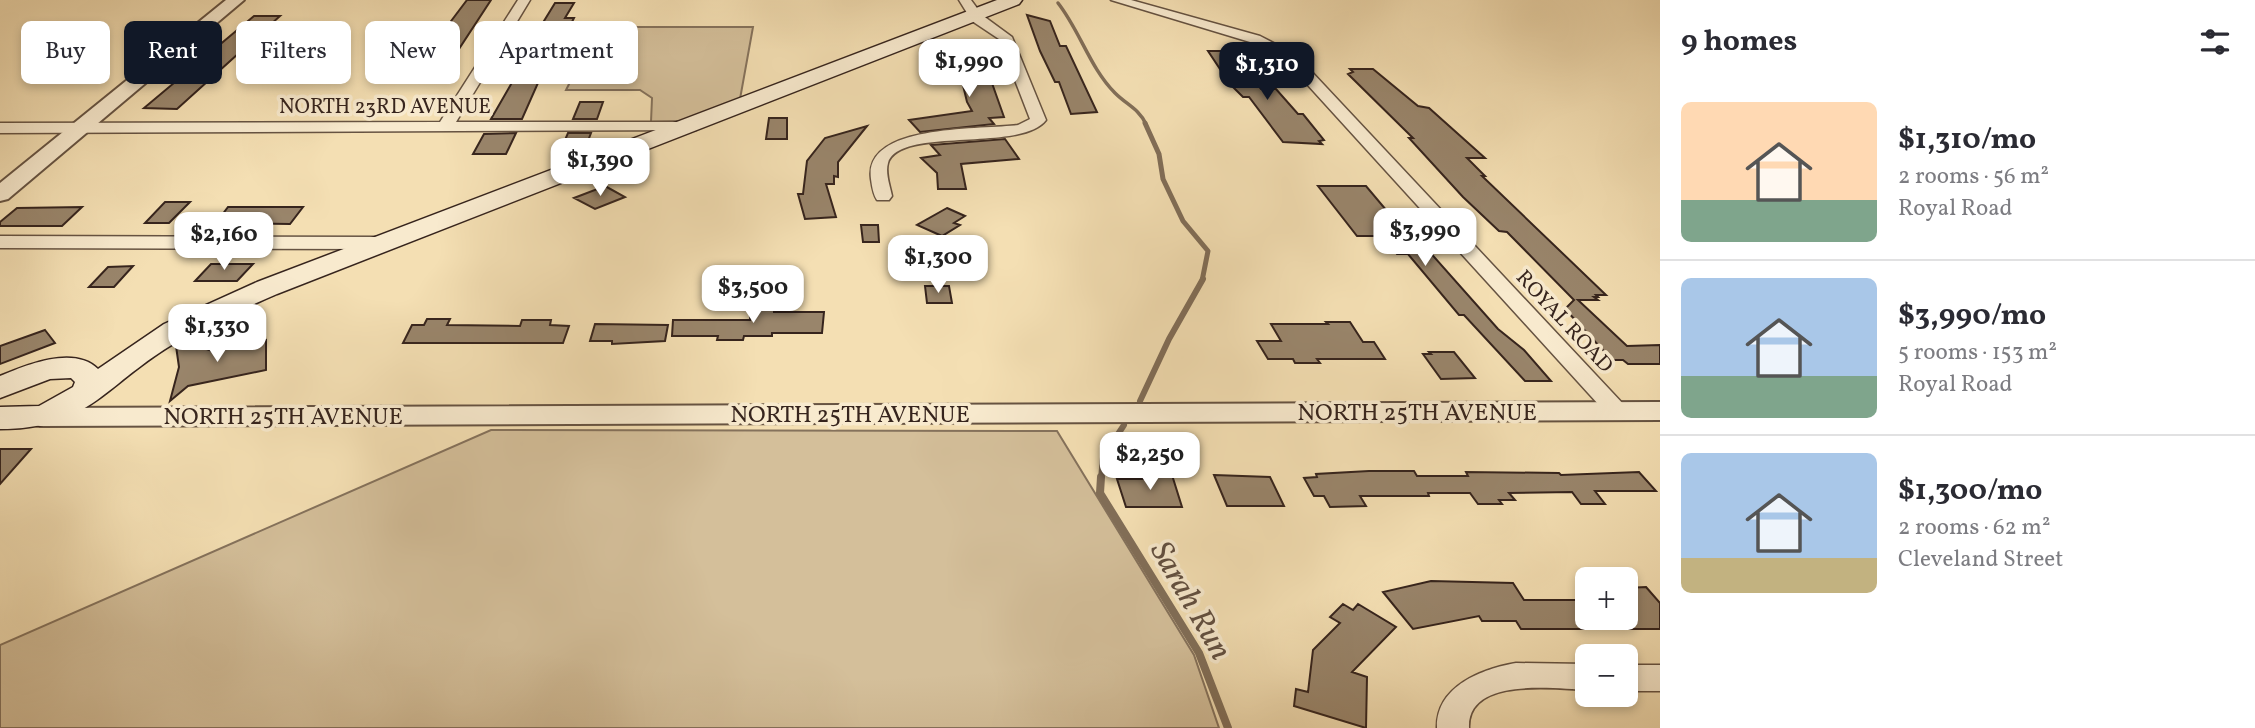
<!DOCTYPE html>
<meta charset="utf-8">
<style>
:root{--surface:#fff;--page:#f2f2f3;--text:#2b2b33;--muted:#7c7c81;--line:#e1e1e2;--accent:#111827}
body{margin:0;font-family:Vollkorn,serif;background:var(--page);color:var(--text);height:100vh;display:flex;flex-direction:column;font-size:26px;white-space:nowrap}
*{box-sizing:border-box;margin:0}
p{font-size:23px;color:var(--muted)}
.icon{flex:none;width:38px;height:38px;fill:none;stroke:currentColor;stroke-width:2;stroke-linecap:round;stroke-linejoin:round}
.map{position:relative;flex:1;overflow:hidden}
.drawer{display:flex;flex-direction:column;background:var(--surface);width:595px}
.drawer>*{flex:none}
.banner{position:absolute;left:21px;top:21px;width:665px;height:63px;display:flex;gap:14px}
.tools{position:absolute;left:1575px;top:567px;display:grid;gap:14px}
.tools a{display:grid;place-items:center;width:63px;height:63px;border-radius:10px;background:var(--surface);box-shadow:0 4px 10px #0003;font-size:35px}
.price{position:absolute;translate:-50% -60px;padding:0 16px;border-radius:14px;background:#fff;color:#222;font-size:23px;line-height:46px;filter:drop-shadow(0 2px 4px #0008)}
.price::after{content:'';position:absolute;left:50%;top:42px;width:21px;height:16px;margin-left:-10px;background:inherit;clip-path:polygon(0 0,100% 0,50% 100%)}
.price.on{background:var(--accent);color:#fff}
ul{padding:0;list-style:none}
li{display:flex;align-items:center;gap:21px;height:175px;padding:0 21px}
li+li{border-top:2px solid var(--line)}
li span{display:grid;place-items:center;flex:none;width:196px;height:140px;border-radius:10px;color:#555}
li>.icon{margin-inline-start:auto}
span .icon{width:84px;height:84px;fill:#fffc;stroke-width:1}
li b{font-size:30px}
h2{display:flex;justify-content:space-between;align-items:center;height:84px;padding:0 21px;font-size:30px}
.tag{padding:0 24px;border-radius:10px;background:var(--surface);box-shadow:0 4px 10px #0003;font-size:24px;line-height:63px}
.tag.on{background:var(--accent);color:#fff}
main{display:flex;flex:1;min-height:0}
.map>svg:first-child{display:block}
.green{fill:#d4bf9a;stroke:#85725c;stroke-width:2}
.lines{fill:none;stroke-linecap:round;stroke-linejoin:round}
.stream-far3{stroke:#816e58;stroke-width:3.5}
.stream-far2{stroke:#816e58;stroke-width:5}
.stream-far1{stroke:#816e58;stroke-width:6}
.stream{stroke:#816e58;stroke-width:8}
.building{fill:#99856b;stroke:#36241d;stroke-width:2}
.minor-casing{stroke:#665342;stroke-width:3}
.tertiary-casing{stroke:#665342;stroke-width:4}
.secondary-casing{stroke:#36241d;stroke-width:3}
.minor{fill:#f8eace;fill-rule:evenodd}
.tertiary{fill:#f8eace;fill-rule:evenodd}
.secondary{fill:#f8eace;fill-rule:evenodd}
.labels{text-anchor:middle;stroke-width:7;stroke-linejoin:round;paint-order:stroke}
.far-street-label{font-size:21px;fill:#36241d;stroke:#f8eace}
.street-label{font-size:24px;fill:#36241d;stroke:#f8eace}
.near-water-label{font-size:32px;font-style:italic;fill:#624f40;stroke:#f8eace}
</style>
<main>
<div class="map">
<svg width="1660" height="728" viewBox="0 0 1660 728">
<rect width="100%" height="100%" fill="#f4dfb3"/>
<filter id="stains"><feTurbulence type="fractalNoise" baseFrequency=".00286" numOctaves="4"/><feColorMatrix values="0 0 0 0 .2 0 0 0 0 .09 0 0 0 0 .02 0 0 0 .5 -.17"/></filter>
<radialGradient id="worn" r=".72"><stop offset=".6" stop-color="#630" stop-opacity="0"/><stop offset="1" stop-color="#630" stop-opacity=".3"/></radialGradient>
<path class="green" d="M 598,27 L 753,27 L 740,99 L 693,121 L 651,122 L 652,98 L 640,90 L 566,90 Z
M 491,430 L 1057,431 L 1194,655 L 1219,728 L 0,728 L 0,645 Z"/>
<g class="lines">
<path class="stream-far3" d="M 1058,3 C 1080,31 1090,68 1115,93 C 1127,105 1139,109 1146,124"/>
<path class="stream-far2" d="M 1145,123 L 1159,154 L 1163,179 L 1183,221 L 1208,251 L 1202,281"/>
<path class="stream-far1" d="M 1140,401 L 1169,339 L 1203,279
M 1101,479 L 1103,457 L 1124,425"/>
<path class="stream" d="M 1101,477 L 1100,493 L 1199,653 L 1228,728"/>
</g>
<path class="building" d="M 467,0 L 491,0 L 455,55 L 436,41 Z
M 555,3 L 574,3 L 565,18 L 574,18 L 549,67 L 545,67 L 522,119 L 491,119 L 522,65 L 517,65 Z
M 1027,15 L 1050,21 L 1060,46 L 1066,46 L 1097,112 L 1071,114 L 1059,82 L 1055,82 L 1040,51 Z
M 254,16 L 280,16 L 177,109 L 144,108 Z
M 1208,51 L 1231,51 L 1261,89 L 1276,89 L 1298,114 L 1303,114 L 1324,140 L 1319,141 L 1322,144 L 1283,142 L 1249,97 L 1243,97 L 1230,84 Z
M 955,52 L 982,55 L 1004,117 L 989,118 L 994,124 L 920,132 L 909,120 L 972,111 L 967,102 Z
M 1350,69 L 1373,69 L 1418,106 L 1429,108 L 1485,158 L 1467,158 L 1485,176 L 1482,176 L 1606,295 L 1596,295 L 1598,297 L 1594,297 L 1598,300 L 1578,300 L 1627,346 L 1660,345 L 1660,364 L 1628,364 L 1623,360 L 1612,360 L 1565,309 L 1574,300 L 1507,232 L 1499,231 L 1463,197 L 1409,138 L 1413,138 L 1348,74 L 1353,72 Z
M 580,102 L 603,102 L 597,119 L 573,119 Z
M 769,118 L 787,118 L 787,139 L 766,139 Z
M 867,126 L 838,162 L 838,177 L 834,176 L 834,184 L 826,184 L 836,217 L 805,219 L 798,194 L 803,194 L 807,161 L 825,138 Z
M 516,133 L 506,154 L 473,154 L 484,134 Z
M 568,133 L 591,133 L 586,146 L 562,147 Z
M 1005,139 L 1019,159 L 961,164 L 966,189 L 938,189 L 937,173 L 921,158 L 940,155 L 931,145 Z
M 605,186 L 625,197 L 595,209 L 574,198 Z
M 1318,186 L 1366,186 L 1397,223 L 1404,223 L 1498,329 L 1524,350 L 1551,381 L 1525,381 L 1464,315 L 1459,315 L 1408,254 L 1397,254 L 1383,236 L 1357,236 Z
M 165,202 L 190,202 L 169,223 L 145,223 Z
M 82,207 L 62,226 L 0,226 L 0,222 L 17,208 Z
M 228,207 L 303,207 L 290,224 L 216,223 Z
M 947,208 L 965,216 L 954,223 L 960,225 L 942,236 L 917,225 Z
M 861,225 L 878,225 L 879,242 L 863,242 Z
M 211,264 L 253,264 L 237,281 L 195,281 Z
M 133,266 L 114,287 L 89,287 L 108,267 Z
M 925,286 L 949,286 L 952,303 L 927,303 Z
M 751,305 L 774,305 L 774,312 L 824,312 L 822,333 L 772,333 L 772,336 L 744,336 L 743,340 L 717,340 L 718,336 L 672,336 L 673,320 L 750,320 Z
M 427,319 L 450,319 L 447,325 L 520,326 L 522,320 L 551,320 L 550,325 L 569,326 L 563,343 L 403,343 L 412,325 L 424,325 Z
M 1326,322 L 1350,322 L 1363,342 L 1374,342 L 1385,359 L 1317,359 L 1320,363 L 1295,363 L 1293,359 L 1268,359 L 1257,341 L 1281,341 L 1271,324 L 1328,324 Z
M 595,324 L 668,325 L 665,341 L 612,344 L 612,341 L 590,341 Z
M 45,330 L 55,343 L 0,364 L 0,346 Z
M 266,340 L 266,370 L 188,386 L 170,401 L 179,367 L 176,346 L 184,341 L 212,351 Z
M 1429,352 L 1454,352 L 1475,378 L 1441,379 L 1423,354 L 1431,354 Z
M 0,449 L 31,449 L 0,484 Z
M 1369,471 L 1414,471 L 1417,476 L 1468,476 L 1466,472 L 1559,473 L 1561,475 L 1639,472 L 1656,491 L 1595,491 L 1605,504 L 1581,504 L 1572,492 L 1509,493 L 1515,500 L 1499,500 L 1502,504 L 1478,504 L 1470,493 L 1428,493 L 1429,496 L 1360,496 L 1366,506 L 1330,507 L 1324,496 L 1314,496 L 1304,478 L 1317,477 L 1316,474 Z
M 1147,475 L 1172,475 L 1182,507 L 1126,507 L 1117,479 L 1148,479 Z
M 1214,475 L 1270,477 L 1284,506 L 1227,506 Z
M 1431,581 L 1513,583 L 1524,600 L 1587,600 L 1587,629 L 1521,629 L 1516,621 L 1482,621 L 1479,616 L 1413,629 L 1383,592 Z
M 1646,587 L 1660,603 L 1660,629 L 1626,629 L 1626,588 Z
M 1343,604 L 1353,610 L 1358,604 L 1396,627 L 1352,672 L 1367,677 L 1366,728 L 1294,706 L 1296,689 L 1308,692 L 1313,650 L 1340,623 L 1330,617 Z"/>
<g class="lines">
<g class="minor-casing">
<path id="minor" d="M 518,0 L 530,0 L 456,122 L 690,122 L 698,127 L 696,130 L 0,133 L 0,123 L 440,122 Z
M 959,0 L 971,0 L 982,15 L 1012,37 L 1046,120 C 1021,153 899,126 888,163 C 885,173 890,186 892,196 L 889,200 L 877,200 C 873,194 872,186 871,179 C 863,123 982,130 1018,125 L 1030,119 L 999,39 L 972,21 Z
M 1111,0 L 1131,0 L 1260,36 L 1295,54 L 1625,406 L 1629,411 L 1625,416 L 1617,418 L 1609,416 L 1285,60 L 1250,42 Z
M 0,236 L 384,237 L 394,243 L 384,249 L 0,248 Z
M 1516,663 L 1587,664 L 1587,690 C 1556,689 1467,676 1469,728 L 1437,728 C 1436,686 1482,669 1516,663 Z
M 1626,665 L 1660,665 L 1660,691 L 1626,691 Z"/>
</g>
<g class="tertiary-casing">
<path id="tertiary" d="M 226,0 L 244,0 L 8,199 L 0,201 L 0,183 Z
M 1660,402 L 1660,420 L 40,426 L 29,424 L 25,417 L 29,410 L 40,408 Z"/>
</g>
<g class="secondary-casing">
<path id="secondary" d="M 997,0 L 1022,0 L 1019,4 L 277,294 C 241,310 204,325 170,346 C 103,387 88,429 0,429 L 0,407 L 39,406 L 73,387 L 75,382 L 71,378 L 50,379 L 0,398 L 0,376 C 26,365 74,345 98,369 L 164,324 L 257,282 Z"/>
</g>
<use href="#minor" class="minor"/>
<use href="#tertiary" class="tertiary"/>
<use href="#secondary" class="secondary"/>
</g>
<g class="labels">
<g class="far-street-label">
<text x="385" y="113">NORTH 23RD AVENUE</text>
<text transform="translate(1565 321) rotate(47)" y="7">ROYAL ROAD</text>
</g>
<g class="street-label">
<text x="1417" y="420">NORTH 25TH AVENUE</text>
<text x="850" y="422">NORTH 25TH AVENUE</text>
<text x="283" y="424">NORTH 25TH AVENUE</text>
</g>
<g class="near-water-label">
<text transform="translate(1192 600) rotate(60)" y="11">Sarah Run</text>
</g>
</g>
<rect width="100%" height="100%" filter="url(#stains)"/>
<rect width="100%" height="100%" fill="url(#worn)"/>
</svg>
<div class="tools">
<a>+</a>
<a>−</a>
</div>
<b class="price" style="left:969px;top:99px">$1,990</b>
<b class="price on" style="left:1267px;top:102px">$1,310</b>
<b class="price" style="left:600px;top:198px">$1,390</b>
<b class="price" style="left:1425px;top:268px">$3,990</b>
<b class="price" style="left:224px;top:272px">$2,160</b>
<b class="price" style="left:938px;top:295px">$1,300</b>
<b class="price" style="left:753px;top:325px">$3,500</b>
<b class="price" style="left:217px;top:364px">$1,330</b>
<b class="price" style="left:1150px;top:492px">$2,250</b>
<div class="banner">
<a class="tag">Buy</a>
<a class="tag on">Rent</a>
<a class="tag">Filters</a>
<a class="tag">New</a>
<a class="tag">Apartment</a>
</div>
</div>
<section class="drawer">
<h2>9 homes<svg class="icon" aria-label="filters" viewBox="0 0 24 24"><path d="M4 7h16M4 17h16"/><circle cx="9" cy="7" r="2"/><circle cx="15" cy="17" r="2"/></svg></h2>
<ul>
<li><span style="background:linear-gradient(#ffd9b3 70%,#7fa58c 0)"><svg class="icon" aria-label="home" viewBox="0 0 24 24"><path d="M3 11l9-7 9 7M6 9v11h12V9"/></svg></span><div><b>$1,310/mo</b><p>2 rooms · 56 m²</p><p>Royal Road</p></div></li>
<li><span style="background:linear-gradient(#a9c7e8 70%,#7fa58c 0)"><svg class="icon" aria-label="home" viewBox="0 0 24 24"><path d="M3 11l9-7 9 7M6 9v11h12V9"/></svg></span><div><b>$3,990/mo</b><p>5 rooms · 153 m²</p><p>Royal Road</p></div></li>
<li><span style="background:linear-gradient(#a9c7e8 75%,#c2b280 0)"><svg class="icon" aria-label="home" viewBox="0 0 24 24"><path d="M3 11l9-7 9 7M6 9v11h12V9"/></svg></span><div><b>$1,300/mo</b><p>2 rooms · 62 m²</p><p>Cleveland Street</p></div></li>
</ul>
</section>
</main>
